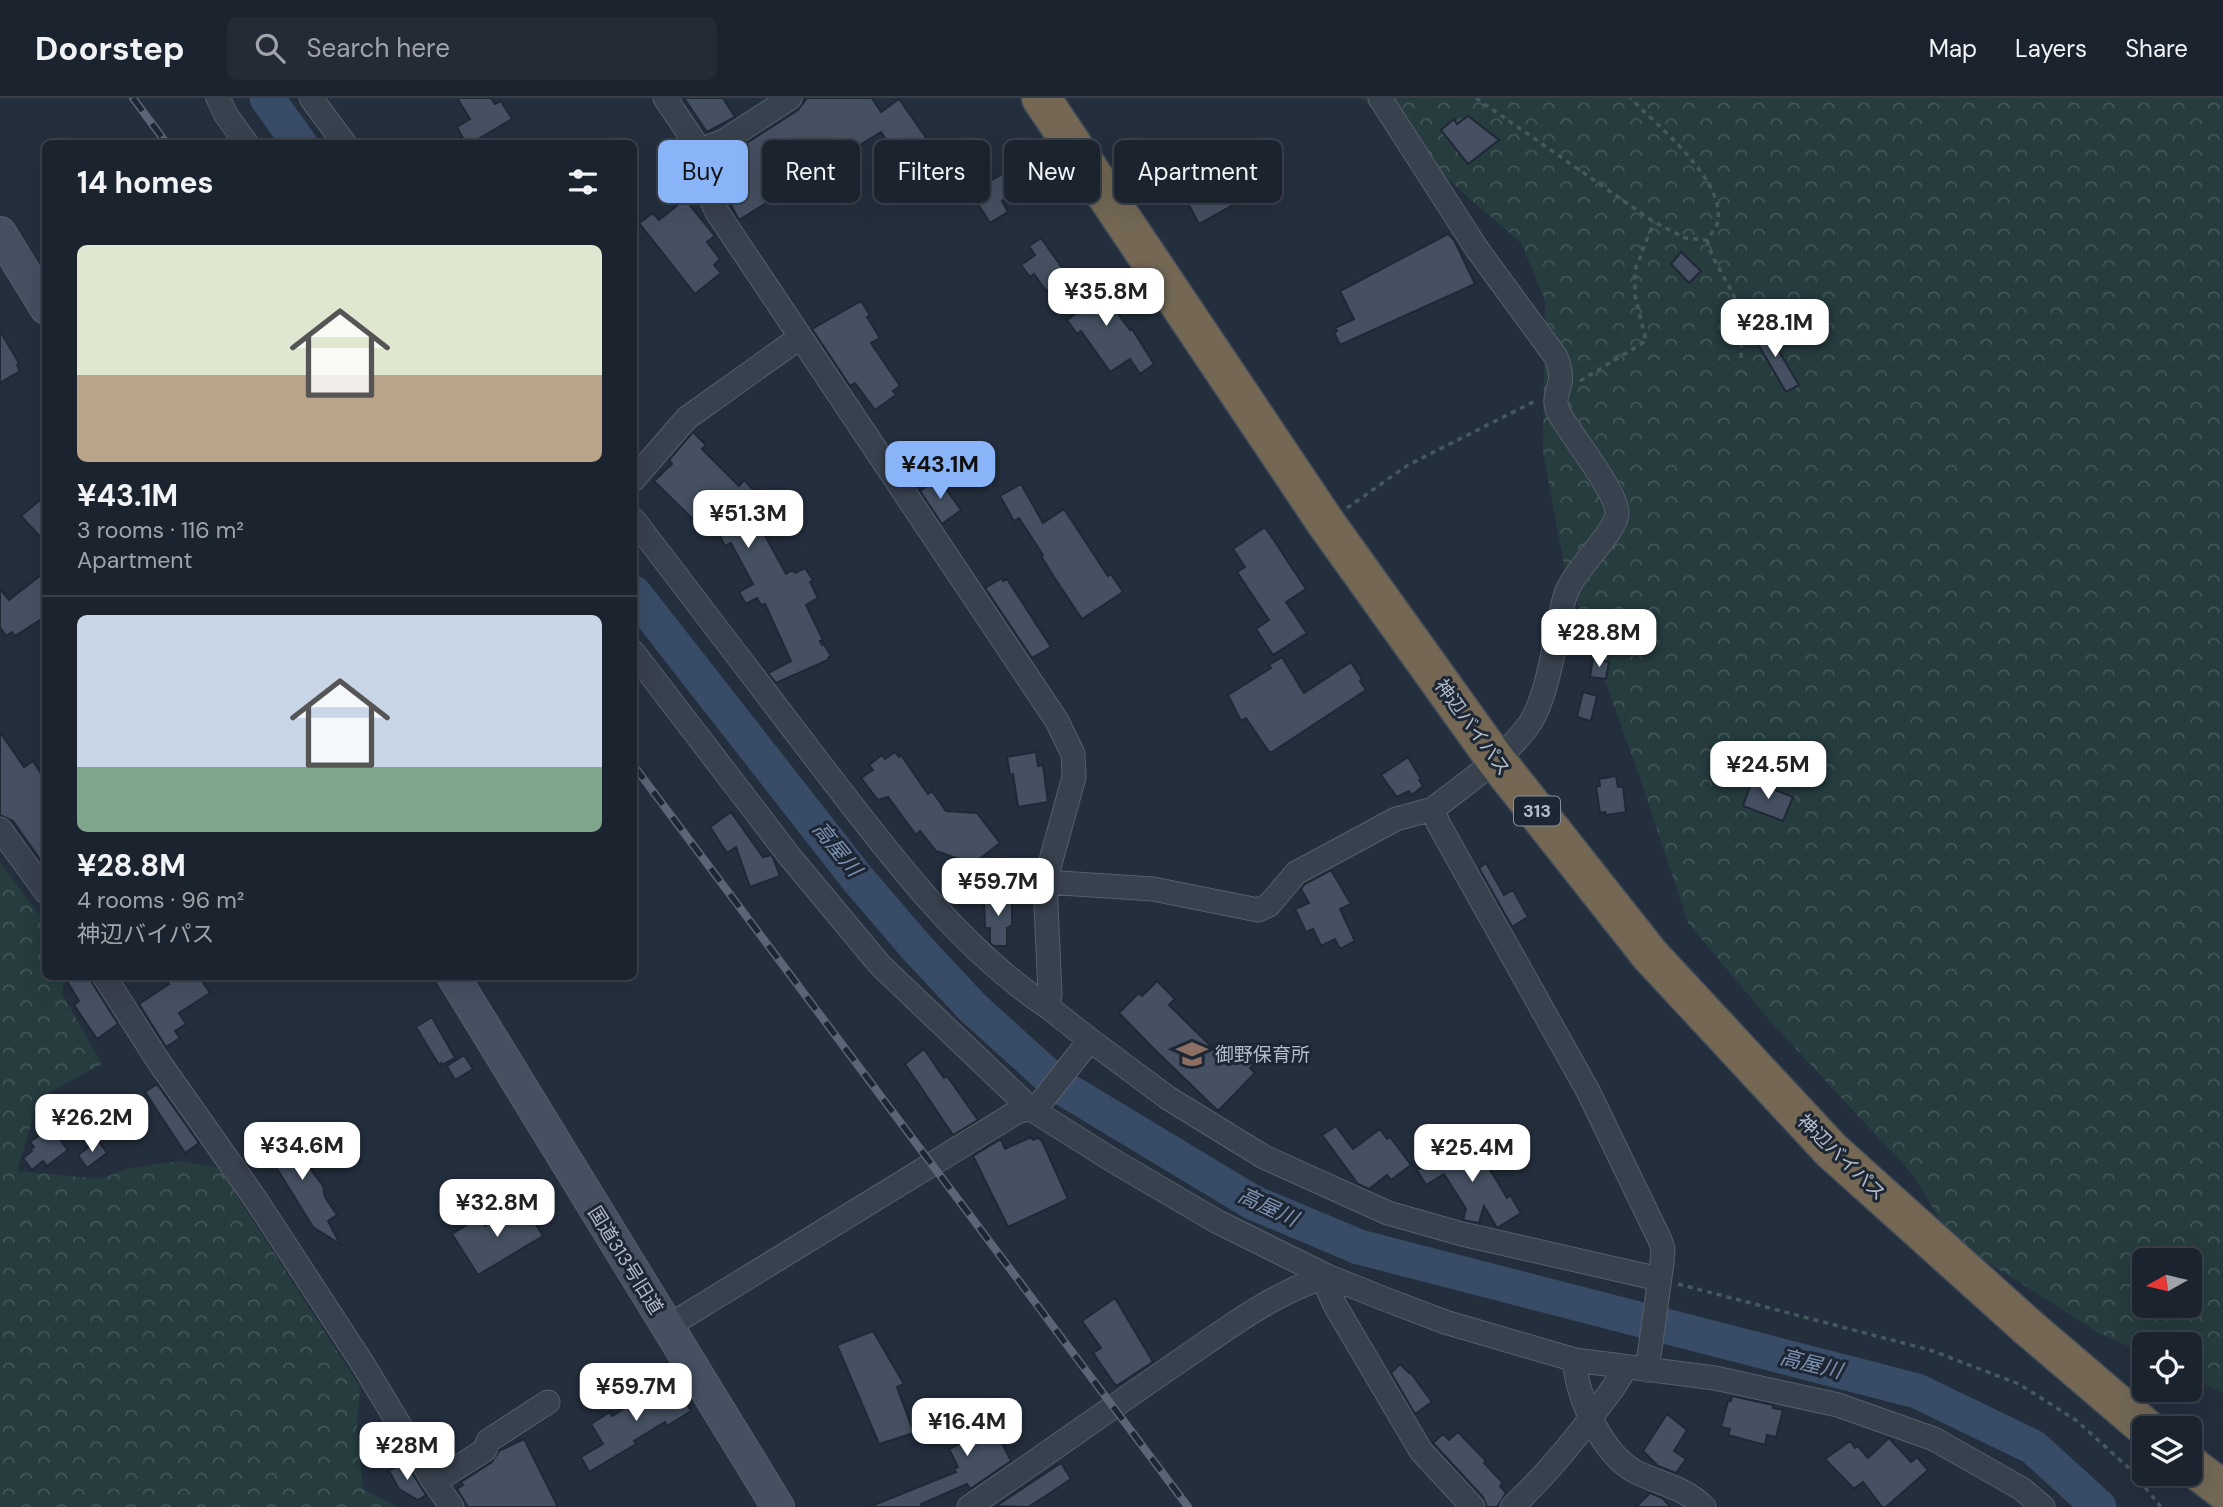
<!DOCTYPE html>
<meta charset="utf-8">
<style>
:root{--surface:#1b232e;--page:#242b36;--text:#f1f3f6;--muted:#a0a4aa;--line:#39404a;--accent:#8ab4f8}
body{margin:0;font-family:"DM Sans","Noto Sans JP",sans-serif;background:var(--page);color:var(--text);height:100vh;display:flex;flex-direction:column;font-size:26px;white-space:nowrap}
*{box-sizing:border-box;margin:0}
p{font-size:23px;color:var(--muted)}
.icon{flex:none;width:38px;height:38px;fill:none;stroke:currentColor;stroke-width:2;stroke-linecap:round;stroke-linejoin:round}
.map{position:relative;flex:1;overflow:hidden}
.sheet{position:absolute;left:42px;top:42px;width:595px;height:840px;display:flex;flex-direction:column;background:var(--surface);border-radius:10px;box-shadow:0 7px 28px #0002,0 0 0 2px var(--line)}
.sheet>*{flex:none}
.guide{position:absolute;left:658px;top:42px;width:665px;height:63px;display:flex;gap:14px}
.needle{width:46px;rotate:262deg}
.controls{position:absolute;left:2132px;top:1150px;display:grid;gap:14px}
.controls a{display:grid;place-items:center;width:70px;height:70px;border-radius:10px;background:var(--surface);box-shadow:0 7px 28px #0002,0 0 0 2px var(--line);font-size:35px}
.price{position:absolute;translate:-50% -60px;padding:0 16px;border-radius:14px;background:#fff;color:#222;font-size:23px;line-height:46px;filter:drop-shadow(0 2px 4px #0008)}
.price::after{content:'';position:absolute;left:50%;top:42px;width:21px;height:16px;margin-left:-10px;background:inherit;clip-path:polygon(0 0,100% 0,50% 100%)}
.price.active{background:var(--accent);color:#111}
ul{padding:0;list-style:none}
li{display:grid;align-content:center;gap:14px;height:371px;padding:0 35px}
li+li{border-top:2px solid var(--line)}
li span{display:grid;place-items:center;height:217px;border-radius:10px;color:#555}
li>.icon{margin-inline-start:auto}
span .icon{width:126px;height:126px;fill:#fffc;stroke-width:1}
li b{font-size:30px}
h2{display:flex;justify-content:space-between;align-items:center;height:84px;padding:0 35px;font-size:30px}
.pill{padding:0 24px;border-radius:10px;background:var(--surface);box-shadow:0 7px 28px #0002,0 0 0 2px var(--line);font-size:24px;line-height:63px}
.pill.active{background:var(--accent);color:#111}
header{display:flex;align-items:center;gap:42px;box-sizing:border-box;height:98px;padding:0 35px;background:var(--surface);border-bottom:2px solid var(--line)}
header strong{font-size:33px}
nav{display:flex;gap:38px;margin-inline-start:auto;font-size:24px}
.search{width:490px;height:63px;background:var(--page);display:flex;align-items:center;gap:18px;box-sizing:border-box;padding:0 24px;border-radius:10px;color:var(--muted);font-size:26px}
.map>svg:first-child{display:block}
.forest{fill:url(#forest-crowns);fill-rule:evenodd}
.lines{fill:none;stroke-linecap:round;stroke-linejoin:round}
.river{stroke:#394c67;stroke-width:35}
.building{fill:#455162;stroke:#1f2835;stroke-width:2}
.street-casing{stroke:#565f6c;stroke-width:25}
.secondary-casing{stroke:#565f6c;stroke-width:34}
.highway-casing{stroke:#434c59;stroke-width:41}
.path{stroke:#44595c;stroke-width:3.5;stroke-dasharray:5 5;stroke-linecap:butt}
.street{stroke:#38414e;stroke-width:23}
.secondary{stroke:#465061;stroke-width:32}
.highway{stroke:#746855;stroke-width:38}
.rail-casing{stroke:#5a6575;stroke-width:8}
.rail{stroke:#1d2633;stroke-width:5;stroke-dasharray:16;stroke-linecap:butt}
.labels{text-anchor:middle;stroke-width:6;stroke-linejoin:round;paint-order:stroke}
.shield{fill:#1d2633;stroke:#878f9c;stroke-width:2}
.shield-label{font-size:18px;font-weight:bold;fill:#b4bcc9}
.street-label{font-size:19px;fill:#b4bcc9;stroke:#1d2633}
.poi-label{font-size:19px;fill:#b4bcc9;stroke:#1d2633;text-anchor:start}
.water-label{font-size:21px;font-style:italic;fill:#7c92b1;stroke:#1d2633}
</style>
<header>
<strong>Doorstep</strong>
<div class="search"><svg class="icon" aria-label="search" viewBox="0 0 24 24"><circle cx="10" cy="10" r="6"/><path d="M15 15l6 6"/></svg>Search here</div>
<nav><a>Map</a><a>Layers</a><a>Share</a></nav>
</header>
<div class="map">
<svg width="2223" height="1409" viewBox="0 0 2223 1409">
<defs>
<pattern id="forest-crowns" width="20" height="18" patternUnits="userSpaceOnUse" patternTransform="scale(1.75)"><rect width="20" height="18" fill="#263c3f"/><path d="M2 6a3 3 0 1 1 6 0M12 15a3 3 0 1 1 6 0" fill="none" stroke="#435659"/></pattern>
</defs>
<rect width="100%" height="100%" fill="#242f3e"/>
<path class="forest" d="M 1361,0 L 2223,0 L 2223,1295 L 2189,1279 L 2189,1246 L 2144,1246 L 2144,1256 L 2097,1234 L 1951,1141 L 1914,1078 L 1772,925 L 1688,825 L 1639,677 L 1565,472 L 1543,354 L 1545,202 L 1521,145 L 1469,100 ZM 2144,1162 L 2189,1162 L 2189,1208 L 2144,1208 Z
M 0,764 L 45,824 L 46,878 L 63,879 L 63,897 L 102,966 L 39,1000 L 17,1073 L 100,1081 L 130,1070 L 180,1063 L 219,1070 L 360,1289 L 357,1332 L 363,1391 L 398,1409 L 0,1409 Z"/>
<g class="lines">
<path class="river" d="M 267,0 L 300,46
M 634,495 L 857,780 L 917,850 L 972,909 L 1058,987 L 1252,1104 L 1359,1149 L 1917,1293 L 2033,1349 L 2099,1409"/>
</g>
<path class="building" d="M 457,0 L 491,0 L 495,6 L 501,3 L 512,21 L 470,46 L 466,46 L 457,29 L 470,21 Z
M 684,0 L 723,0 L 735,19 L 707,34 Z
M 807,0 L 872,0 L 881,14 L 899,1 L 927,41 L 899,60 L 881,34 L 739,122 L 717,80 L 716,61 L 731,55 L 798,12 Z
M 1468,18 L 1499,42 L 1468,66 L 1441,32 L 1454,21 L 1457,26 Z
M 1015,68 L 1027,89 L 1002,103 L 1008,114 L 990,125 L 971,95 Z
M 1224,75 L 1240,103 L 1199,126 L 1184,98 Z
M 685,101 L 715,138 L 707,144 L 720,161 L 714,167 L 721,175 L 695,196 L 639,125 L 653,115 L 659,122 Z
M 1448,136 L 1454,142 L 1475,186 L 1340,247 L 1334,234 L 1337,233 L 1335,230 L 1354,221 L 1340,193 Z
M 1041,140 L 1068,178 L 1046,193 L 1034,176 L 1030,179 L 1021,167 L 1035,157 L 1029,148 Z
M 1681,154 L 1701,173 L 1689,185 L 1671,166 Z
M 1090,178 L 1130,232 L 1132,231 L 1154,266 L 1140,276 L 1130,261 L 1110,274 L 1081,233 L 1077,236 L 1067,222 L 1078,214 L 1065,196 Z
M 861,203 L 870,217 L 867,219 L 880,240 L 871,245 L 900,288 L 893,293 L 896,297 L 875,312 L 855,285 L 850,288 L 812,231 Z
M 1763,227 L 1799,287 L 1786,294 L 1751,234 Z
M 0,233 L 19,265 L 17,267 L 20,273 L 0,285 Z
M 693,334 L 706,347 L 702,351 L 739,388 L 744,382 L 757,396 L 753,400 L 769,431 L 763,434 L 786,476 L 793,472 L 795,475 L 805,470 L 813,482 L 810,484 L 818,500 L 806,507 L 823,542 L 820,543 L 822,547 L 824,546 L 831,558 L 828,560 L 828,562 L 776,585 L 768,575 L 791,563 L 765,506 L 761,507 L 757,500 L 746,506 L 739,494 L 753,486 L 731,445 L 725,448 L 716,430 L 709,437 L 654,383 L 672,366 L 669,362 Z
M 938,380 L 961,412 L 942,426 L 920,393 Z
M 1021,386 L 1043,425 L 1064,411 L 1108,478 L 1111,476 L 1123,494 L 1082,521 L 1054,479 L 1041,458 L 1043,457 L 1019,420 L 1014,423 L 1000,398 Z
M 46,397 L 46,445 L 21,418 Z
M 1265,429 L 1306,491 L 1286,504 L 1307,535 L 1273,557 L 1256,531 L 1269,522 L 1237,474 L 1245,469 L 1233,451 Z
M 46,473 L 46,518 L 15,538 L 12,534 L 6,538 L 0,529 L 0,491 L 9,502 Z
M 1002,480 L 1003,483 L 1007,481 L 1051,549 L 1032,560 L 985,490 Z
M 1282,559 L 1304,595 L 1351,564 L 1362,581 L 1360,583 L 1366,592 L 1272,654 L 1269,654 L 1246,620 L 1241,623 L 1228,597 L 1271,570 L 1269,567 Z
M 1593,561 L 1609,564 L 1606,581 L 1590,579 Z
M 1583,594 L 1597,598 L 1591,623 L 1577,619 Z
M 0,634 L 24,669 L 33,663 L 46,683 L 46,770 L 13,723 L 0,717 Z
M 895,654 L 899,659 L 901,657 L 928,696 L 932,693 L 946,713 L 977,715 L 1000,745 L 973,766 L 936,753 L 920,733 L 916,737 L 888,699 L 878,702 L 861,680 L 873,672 L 869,667 L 882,657 L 885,661 Z
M 1036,654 L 1038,668 L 1043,667 L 1048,704 L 1018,709 L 1013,676 L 1010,677 L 1007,659 Z
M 1408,659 L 1421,681 L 1419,682 L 1423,688 L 1412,697 L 1409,693 L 1397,699 L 1381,677 Z
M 1616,678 L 1618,689 L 1623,689 L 1626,714 L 1606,717 L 1605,714 L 1600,715 L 1596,689 L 1600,688 L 1599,681 Z
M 1752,683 L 1793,699 L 1783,723 L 1743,708 Z
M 731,714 L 763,759 L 771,757 L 773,760 L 780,778 L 750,789 L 736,749 L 727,755 L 710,729 Z
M 1486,765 L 1504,797 L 1513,792 L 1528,819 L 1512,829 L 1511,827 L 1479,770 Z
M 1331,772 L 1351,806 L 1340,811 L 1355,843 L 1340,851 L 1335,841 L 1321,848 L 1313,831 L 1306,834 L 1295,811 L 1309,805 L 1301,791 L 1305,786 Z
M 984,797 L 1012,797 L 1012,827 L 1007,830 L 1007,848 L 994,848 L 990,845 L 990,830 L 985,830 Z
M 64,878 L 88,878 L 118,926 L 97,941 L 74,907 L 79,903 Z
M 164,878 L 199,878 L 210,895 L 179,915 L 186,926 L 175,933 L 180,940 L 166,949 L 139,906 L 169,886 Z
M 1157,883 L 1175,901 L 1169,907 L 1223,960 L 1234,949 L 1253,967 L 1250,970 L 1255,975 L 1218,1013 L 1154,951 L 1119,915 L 1139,895 L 1142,898 Z
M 432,919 L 455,960 L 442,967 L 441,965 L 439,967 L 416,929 Z
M 924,951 L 944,980 L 947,978 L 978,1022 L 953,1037 L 905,966 Z
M 464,957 L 473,971 L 455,982 L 447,968 Z
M 157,986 L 199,1045 L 185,1055 L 145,994 Z
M 1336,1028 L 1353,1051 L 1380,1031 L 1387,1041 L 1390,1039 L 1411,1067 L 1391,1082 L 1387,1077 L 1369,1091 L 1358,1086 L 1322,1037 Z
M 50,1029 L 68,1052 L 47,1068 L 43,1063 L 32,1072 L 23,1060 L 32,1053 L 31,1051 L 34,1049 L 30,1044 Z
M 285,1034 L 287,1038 L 294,1034 L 304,1048 L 297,1053 L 323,1088 L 325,1099 L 337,1117 L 328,1123 L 340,1146 L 313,1129 L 263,1048 Z
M 1031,1039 L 1033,1042 L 1038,1040 L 1042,1043 L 1068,1101 L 1008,1129 L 973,1058 L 1001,1041 L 1005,1051 Z
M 1471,1040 L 1507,1100 L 1510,1097 L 1521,1115 L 1497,1130 L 1484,1108 L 1479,1125 L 1463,1122 L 1466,1111 L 1444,1076 L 1426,1087 L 1417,1072 Z
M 98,1042 L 107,1055 L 87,1070 L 78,1057 Z
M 525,1108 L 543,1138 L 478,1177 L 452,1136 L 479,1119 L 485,1128 L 498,1120 L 500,1123 Z
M 1115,1200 L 1153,1264 L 1116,1288 L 1093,1255 L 1101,1250 L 1082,1223 Z
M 873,1233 L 904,1286 L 897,1289 L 914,1335 L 879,1346 L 837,1247 Z
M 1400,1266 L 1409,1275 L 1410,1274 L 1432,1304 L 1415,1316 L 1391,1275 Z
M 671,1280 L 691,1313 L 667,1328 L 665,1324 L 634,1343 L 636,1346 L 589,1374 L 581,1359 L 603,1346 L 591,1326 L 610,1314 L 612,1318 Z
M 1732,1298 L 1773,1307 L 1773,1310 L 1783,1312 L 1776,1339 L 1767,1337 L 1765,1347 L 1728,1337 L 1730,1331 L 1721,1329 L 1728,1303 L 1731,1303 Z
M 993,1299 L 1013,1339 L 1002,1345 L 1011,1363 L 970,1391 L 967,1386 L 921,1406 L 922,1409 L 869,1409 L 956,1374 L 954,1371 L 958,1369 L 949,1351 L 978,1337 L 966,1313 Z
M 1667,1316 L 1687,1332 L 1674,1353 L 1686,1361 L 1676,1375 L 1658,1368 L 1643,1353 Z
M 1458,1334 L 1486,1363 L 1484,1365 L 1503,1385 L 1500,1388 L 1506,1395 L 1497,1409 L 1487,1409 L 1483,1399 L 1433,1345 L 1443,1336 L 1449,1342 Z
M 1889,1340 L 1911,1364 L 1917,1359 L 1928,1372 L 1886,1409 L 1882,1409 L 1863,1384 L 1854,1391 L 1825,1361 L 1850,1343 L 1855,1350 L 1858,1348 L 1868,1360 Z
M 524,1341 L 558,1409 L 468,1409 L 457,1391 L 463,1387 L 461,1384 L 492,1364 L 499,1353 Z
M 403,1365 L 408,1374 L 411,1373 L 426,1397 L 418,1402 L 399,1391 L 389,1373 Z
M 1061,1365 L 1071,1381 L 1044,1399 L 1028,1409 L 996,1408 Z
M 1650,1395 L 1662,1400 L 1671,1409 L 1636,1409 Z"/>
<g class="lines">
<g class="street-casing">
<path id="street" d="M 218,0 L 226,17 L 247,46
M 311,0 L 345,46
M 665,0 L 700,52 L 703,84 L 717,114 L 1057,623 L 1073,656 L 1074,679 L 1045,784 L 1050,896 L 1048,909 L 1090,942 L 1038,1008 L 1017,1014 L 667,1229
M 1380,0 L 1477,151 L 1556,259 C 1559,267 1562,276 1560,285 C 1557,296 1553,304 1559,315 C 1570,336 1619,396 1617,416 C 1615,435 1577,469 1568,491 C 1563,500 1562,511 1560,521 C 1553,552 1549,585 1536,614 C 1522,648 1462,688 1433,711 L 1438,725 L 1588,993 L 1660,1142 L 1663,1151 L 1662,1165 L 1647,1272
M 700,52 L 724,43 L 790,0
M 634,381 L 687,320 L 799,240
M 634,422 C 695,502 756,582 817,662 C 885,750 955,847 1048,909
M 634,555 L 791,760 L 880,867 L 1031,1011 L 1112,1062 L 1216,1123 L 1327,1178 L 1382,1200 L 1445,1224 L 1575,1262 L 1715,1280 L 1838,1307 L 1934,1341 L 2022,1391 L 2043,1409
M 0,731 L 46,794
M 1045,784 L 1153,791 L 1258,812 L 1269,807 L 1296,775 L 1396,721 L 1433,711
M 104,878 L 159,964 L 256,1102 L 361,1263 L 434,1384 L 452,1409
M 1090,942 L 1168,1000 L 1264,1059 L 1388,1115 L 1462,1136 L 1659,1181
M 1327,1178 L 1329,1194 L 1336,1209 L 1421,1353 L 1473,1409
M 1575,1262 C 1575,1297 1603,1357 1636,1374 C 1660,1386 1684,1389 1704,1409
M 434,1384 L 485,1352 L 488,1343 L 548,1304
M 969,1409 C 1041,1360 1112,1309 1184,1260 C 1229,1229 1274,1195 1327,1178
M 1512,1409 C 1544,1379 1572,1346 1598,1310 C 1608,1297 1618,1285 1625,1270"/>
</g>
<g class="secondary-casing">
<path id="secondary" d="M 0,135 L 46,210
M 453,878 L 778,1409"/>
</g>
<g class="highway-casing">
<path id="highway" d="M 1041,0 L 1326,425 L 1495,661 L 1650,857 L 1831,1052 L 2029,1230 L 2146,1330
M 2189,1366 L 2223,1392"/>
</g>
<path class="path" d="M 1476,0 L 1654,124 L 1685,140 L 1707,142 C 1710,137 1717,129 1718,123 C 1725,82 1657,27 1630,0
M 1707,142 C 1713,166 1730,185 1738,208 C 1744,225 1741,246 1741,264
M 1580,283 L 1646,243 L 1635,197 L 1635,172 L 1654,124
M 1347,410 L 1408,367 L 1535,303
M 1678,1186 L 1930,1252 L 2019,1286 L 2077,1323 L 2131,1372 L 2161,1409"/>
<use href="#street" class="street"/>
<use href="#secondary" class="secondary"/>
<use href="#highway" class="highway"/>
<g class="rail-casing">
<path id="rail" d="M 133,0 L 167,46
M 634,668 L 1188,1409"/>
</g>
<use href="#rail" class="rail"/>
</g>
<defs>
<g id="school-bare" transform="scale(2.415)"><path d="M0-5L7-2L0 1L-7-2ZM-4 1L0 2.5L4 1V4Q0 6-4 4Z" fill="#8d6e63" stroke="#1d2633" stroke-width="2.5" paint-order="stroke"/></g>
</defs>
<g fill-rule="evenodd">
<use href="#school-bare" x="1192" y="956"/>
</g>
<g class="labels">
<rect class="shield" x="1514" y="698.5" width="46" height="29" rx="5"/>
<g class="shield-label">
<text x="1537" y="719">313</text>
</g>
<g class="street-label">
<text transform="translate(1473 629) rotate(54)" y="7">神辺バイパス</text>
<text transform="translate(1842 1059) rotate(44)" y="7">神辺バイパス</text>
<text transform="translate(626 1162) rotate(58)" y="7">国道313号旧道</text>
</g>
<g class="poi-label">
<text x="1215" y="963">御野保育所</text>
</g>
<g class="water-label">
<text transform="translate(837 751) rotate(51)" y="7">高屋川</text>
<text transform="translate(1268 1109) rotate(25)" y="7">高屋川</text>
<text transform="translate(1811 1266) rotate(14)" y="7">高屋川</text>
</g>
</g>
</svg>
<div class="controls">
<a><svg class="needle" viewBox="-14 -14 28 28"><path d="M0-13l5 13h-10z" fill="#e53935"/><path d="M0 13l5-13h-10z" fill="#a0a4aa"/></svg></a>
<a><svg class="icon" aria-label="locate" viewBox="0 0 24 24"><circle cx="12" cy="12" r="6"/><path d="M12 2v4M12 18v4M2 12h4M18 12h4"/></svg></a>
<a><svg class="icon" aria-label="layers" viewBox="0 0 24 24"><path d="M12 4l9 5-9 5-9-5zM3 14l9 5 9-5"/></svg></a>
</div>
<b class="price" style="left:1106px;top:230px">¥35.8M</b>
<b class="price" style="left:1775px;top:261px">¥28.1M</b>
<b class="price active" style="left:940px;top:403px">¥43.1M</b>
<b class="price" style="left:748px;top:452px">¥51.3M</b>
<b class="price" style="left:1599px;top:571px">¥28.8M</b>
<b class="price" style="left:1768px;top:703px">¥24.5M</b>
<b class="price" style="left:998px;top:820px">¥59.7M</b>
<b class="price" style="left:92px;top:1056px">¥26.2M</b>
<b class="price" style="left:302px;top:1084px">¥34.6M</b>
<b class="price" style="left:1472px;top:1086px">¥25.4M</b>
<b class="price" style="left:497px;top:1141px">¥32.8M</b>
<b class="price" style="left:636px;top:1325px">¥59.7M</b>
<b class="price" style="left:967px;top:1360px">¥16.4M</b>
<b class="price" style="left:407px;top:1384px">¥28M</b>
<div class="guide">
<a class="pill active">Buy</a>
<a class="pill">Rent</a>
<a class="pill">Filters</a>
<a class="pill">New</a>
<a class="pill">Apartment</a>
</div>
<section class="sheet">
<h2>14 homes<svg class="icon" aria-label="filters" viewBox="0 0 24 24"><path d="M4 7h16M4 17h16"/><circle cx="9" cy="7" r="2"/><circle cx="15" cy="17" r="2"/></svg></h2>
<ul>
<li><span style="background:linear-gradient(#dfe7d0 60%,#b9a48a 0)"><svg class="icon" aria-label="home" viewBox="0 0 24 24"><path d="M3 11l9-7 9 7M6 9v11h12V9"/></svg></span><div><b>¥43.1M</b><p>3 rooms · 116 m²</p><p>Apartment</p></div></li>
<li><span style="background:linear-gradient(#c9d6e8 70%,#7fa58c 0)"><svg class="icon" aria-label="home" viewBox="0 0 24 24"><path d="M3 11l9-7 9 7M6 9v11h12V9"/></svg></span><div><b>¥28.8M</b><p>4 rooms · 96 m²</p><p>神辺バイパス</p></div></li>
</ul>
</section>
</div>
